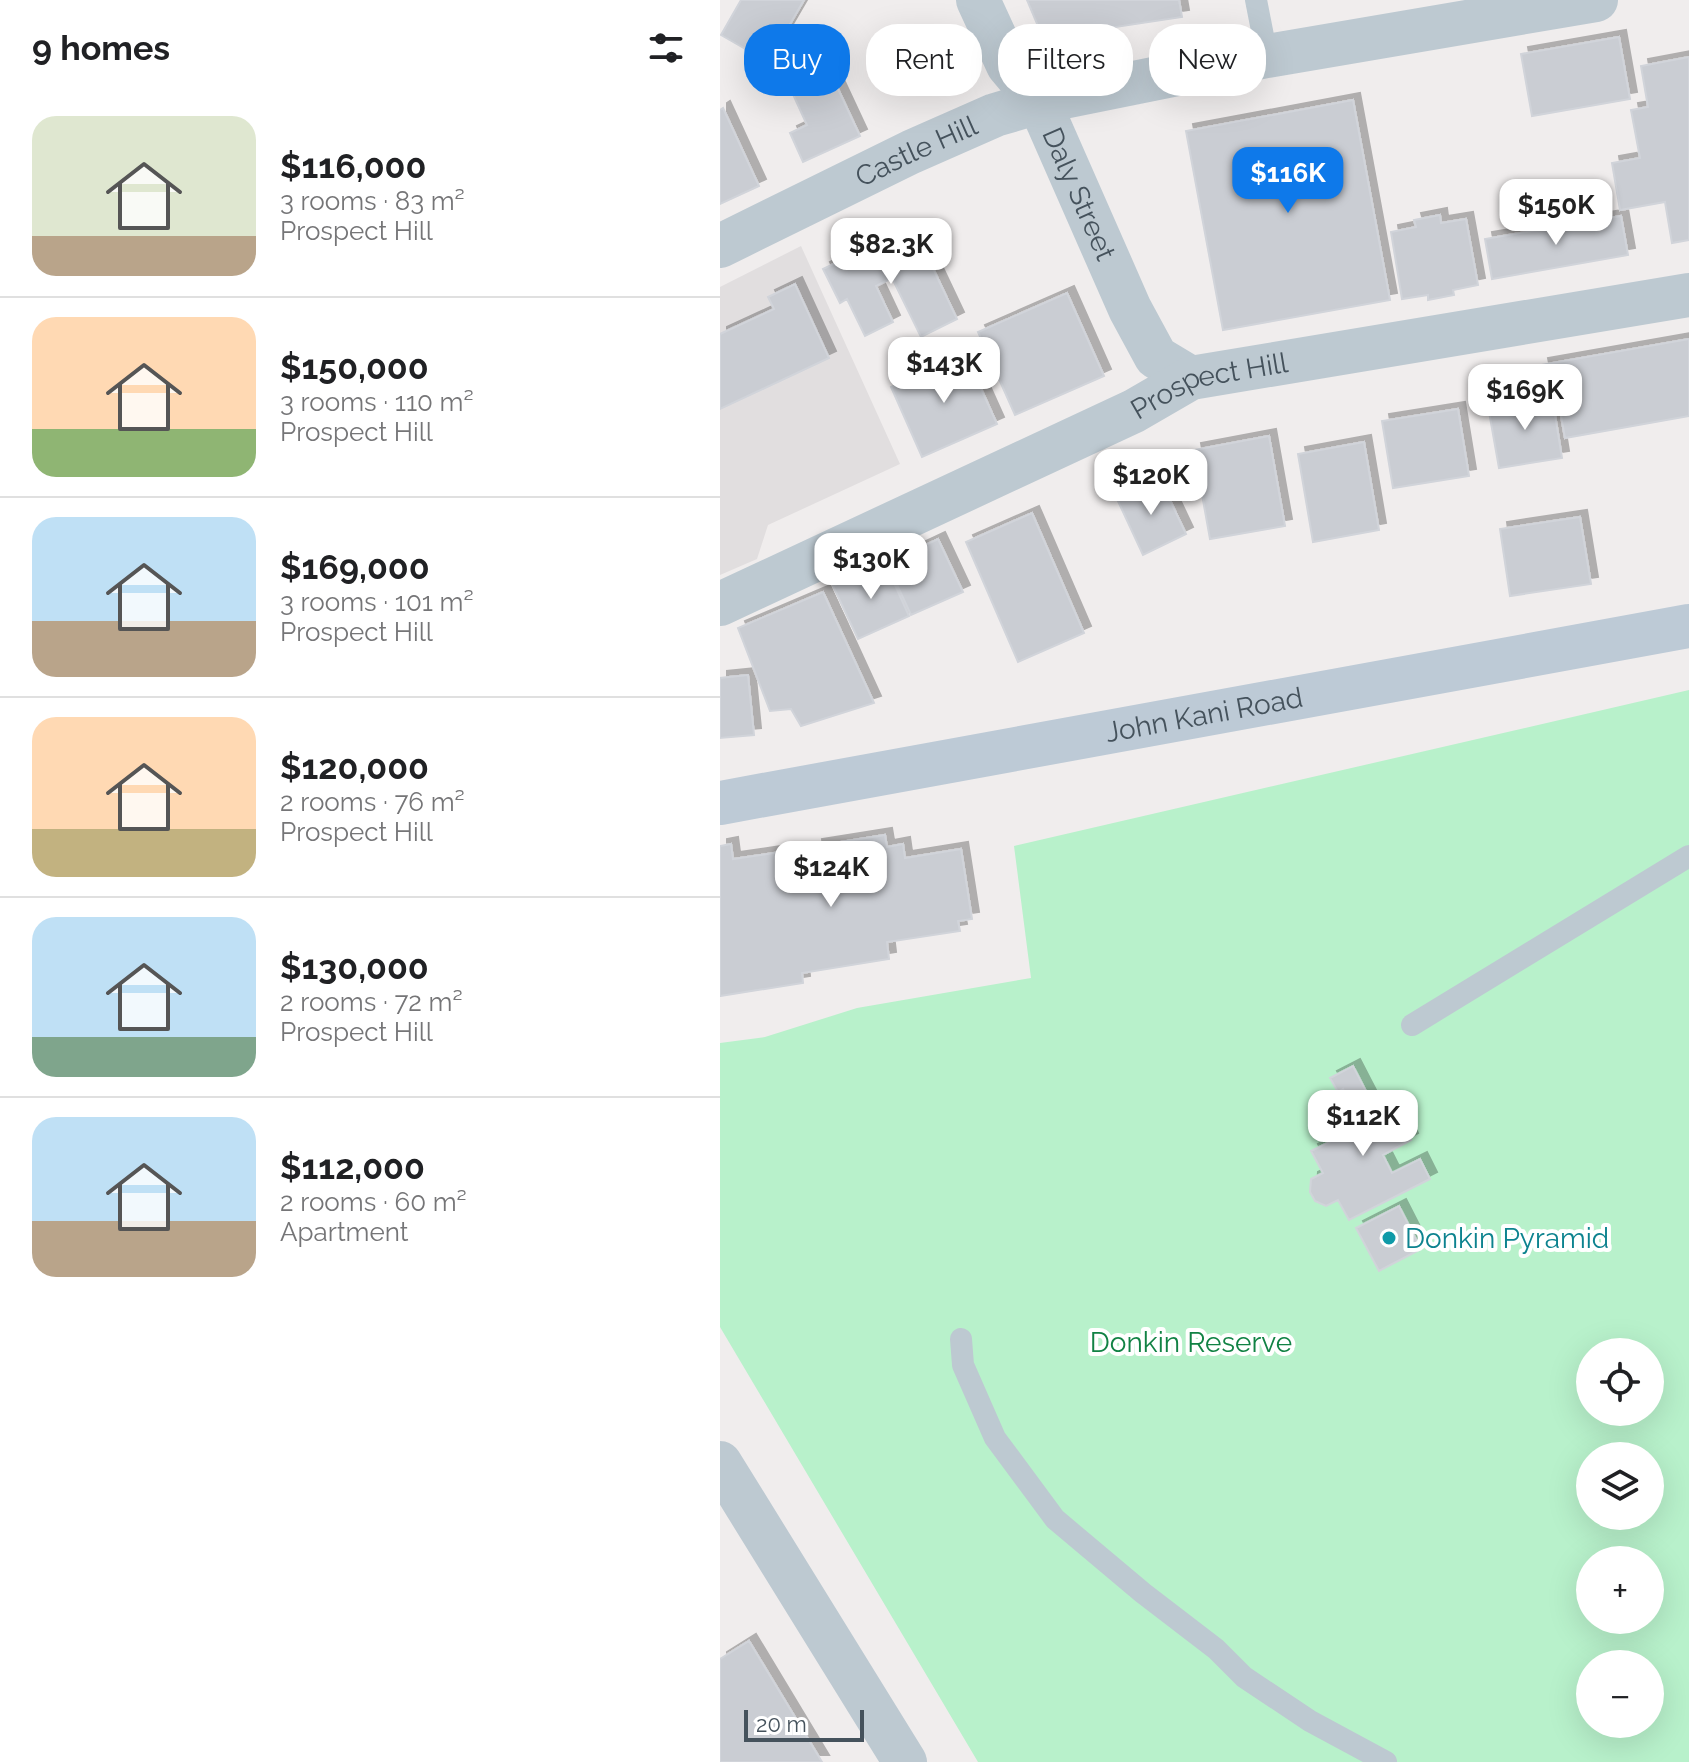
<!DOCTYPE html>
<meta charset="utf-8">
<style>
:root{--surface:#fff;--page:#f2f2f2;--text:#202124;--muted:#757577;--line:#e0e0e0;--accent:#0e79ea}
body{margin:0;font-family:Raleway,sans-serif;background:var(--page);color:var(--text);height:100vh;display:flex;flex-direction:column;font-size:30px;white-space:nowrap}
*{box-sizing:border-box;margin:0}
p{font-size:26px;color:var(--muted)}
.icon{flex:none;width:44px;height:44px;fill:none;stroke:currentColor;stroke-width:2;stroke-linecap:round;stroke-linejoin:round}
.map{position:relative;flex:1;overflow:hidden}
.side{display:flex;flex-direction:column;background:var(--surface);width:720px}
.side>*{flex:none}
.guide{position:absolute;left:24px;top:24px;width:760px;height:72px;display:flex;gap:16px}
.tools{position:absolute;left:856px;top:1338px;display:grid;gap:16px}
.tools a{display:grid;place-items:center;width:88px;height:88px;border-radius:50%;background:var(--surface);box-shadow:0 8px 32px #0002;font-size:40px}
.scale{position:absolute;left:24px;bottom:20px;width:120px;box-sizing:border-box;padding-left:8px;border:4px solid #45525c;border-top:0;font-size:22px;line-height:28px;white-space:nowrap;color:#45525c;-webkit-text-stroke:6px #fff;paint-order:stroke}
.price{position:absolute;translate:-50% -68px;padding:0 18px;border-radius:16px;background:#fff;color:#222;font-size:26px;line-height:52px;filter:drop-shadow(0 2px 4px #0008)}
.price::after{content:'';position:absolute;left:50%;top:48px;width:24px;height:18px;margin-left:-12px;background:inherit;clip-path:polygon(0 0,100% 0,50% 100%)}
.price.selected{background:var(--accent);color:#fff}
ul{padding:0;list-style:none}
li{display:flex;align-items:center;gap:24px;height:200px;padding:0 32px}
li+li{border-top:2px solid var(--line)}
li span{display:grid;place-items:center;flex:none;width:224px;height:160px;border-radius:24px;color:#555}
li>.icon{margin-inline-start:auto}
span .icon{width:96px;height:96px;fill:#fffc;stroke-width:1}
li b{font-size:34px}
h2{display:flex;justify-content:space-between;align-items:center;height:96px;padding:0 32px;font-size:34px}
.tag{padding:0 28px;border-radius:32px;background:var(--surface);box-shadow:0 8px 32px #0002;font-size:28px;line-height:72px}
.tag.selected{background:var(--accent);color:#fff}
main{display:flex;flex:1;min-height:0}
.map>svg:first-child{display:block}
.education{fill:#e1dedf}
.green{fill:#b8f1cb;fill-rule:evenodd}
.building{fill:#cacdd3;stroke:#d1d4da;stroke-width:2;filter:url(#shadow)}
.lines{fill:none;stroke-linecap:round;stroke-linejoin:round}
.lane{stroke:#bdc9d1;stroke-width:22}
.street{stroke:#bdc9d1;stroke-width:44}
.secondary{stroke:#bdcad6;stroke-width:44}
.culture-dot{fill:#0f9aa8;stroke:#fff;stroke-width:3}
.labels{text-anchor:middle;stroke-width:8;stroke-linejoin:round;paint-order:stroke}
.street-label{font-size:28px;fill:#45525c;stroke:#fff}
.culture-label{font-size:28px;fill:#0d838f;stroke:#fff;text-anchor:start}
.park-label{font-size:28px;fill:#118244;stroke:#fff}
</style>
<main>
<section class="side">
<h2>9 homes<svg class="icon" aria-label="filters" viewBox="0 0 24 24"><path d="M4 7h16M4 17h16"/><circle cx="9" cy="7" r="2"/><circle cx="15" cy="17" r="2"/></svg></h2>
<ul>
<li><span style="background:linear-gradient(#dfe7d0 75%,#b9a48a 0)"><svg class="icon" aria-label="home" viewBox="0 0 24 24"><path d="M3 11l9-7 9 7M6 9v11h12V9"/></svg></span><div><b>$116,000</b><p>3 rooms · 83 m²</p><p>Prospect Hill</p></div></li>
<li><span style="background:linear-gradient(#ffd9b3 70%,#8fb573 0)"><svg class="icon" aria-label="home" viewBox="0 0 24 24"><path d="M3 11l9-7 9 7M6 9v11h12V9"/></svg></span><div><b>$150,000</b><p>3 rooms · 110 m²</p><p>Prospect Hill</p></div></li>
<li><span style="background:linear-gradient(#bfe0f5 65%,#b9a48a 0)"><svg class="icon" aria-label="home" viewBox="0 0 24 24"><path d="M3 11l9-7 9 7M6 9v11h12V9"/></svg></span><div><b>$169,000</b><p>3 rooms · 101 m²</p><p>Prospect Hill</p></div></li>
<li><span style="background:linear-gradient(#ffd9b3 70%,#c2b280 0)"><svg class="icon" aria-label="home" viewBox="0 0 24 24"><path d="M3 11l9-7 9 7M6 9v11h12V9"/></svg></span><div><b>$120,000</b><p>2 rooms · 76 m²</p><p>Prospect Hill</p></div></li>
<li><span style="background:linear-gradient(#bfe0f5 75%,#7fa58c 0)"><svg class="icon" aria-label="home" viewBox="0 0 24 24"><path d="M3 11l9-7 9 7M6 9v11h12V9"/></svg></span><div><b>$130,000</b><p>2 rooms · 72 m²</p><p>Prospect Hill</p></div></li>
<li><span style="background:linear-gradient(#bfe0f5 65%,#b9a48a 0)"><svg class="icon" aria-label="home" viewBox="0 0 24 24"><path d="M3 11l9-7 9 7M6 9v11h12V9"/></svg></span><div><b>$112,000</b><p>2 rooms · 60 m²</p><p>Apartment</p></div></li>
</ul>
</section>
<div class="map">
<svg width="969" height="1762" viewBox="0 0 969 1762">
<defs>
<filter id="shadow"><feDropShadow dx="7" dy="-7" stdDeviation="0" flood-color="#0004"/></filter>
</defs>
<rect width="100%" height="100%" fill="#f0eded"/>
<path class="education" d="M 81,246 L 180,464 L 48,525 L 37,559 L 0,575 L 0,287 Z"/>
<path class="green" d="M 969,690 L 969,1762 L 258,1762 L 0,1327 L 0,1043 L 45,1037 L 137,1008 L 311,978 L 294,846 ZM 870,1352 L 930,1352 L 930,1412 L 870,1412 ZM 870,1456 L 930,1456 L 930,1516 L 870,1516 ZM 870,1560 L 930,1560 L 930,1620 L 870,1620 ZM 870,1664 L 930,1664 L 930,1724 L 870,1724 Z"/>
<path class="building" d="M 21,0 L 84,0 L 48,62 L 1,35 Z
M 307,0 L 459,0 L 462,17 L 323,38 Z
M 899,37 L 910,99 L 812,116 L 801,54 Z
M 969,57 L 969,240 L 952,243 L 945,202 L 900,210 L 892,163 L 920,158 L 911,110 L 928,107 L 921,66 Z
M 105,61 L 140,136 L 83,162 L 70,133 L 87,125 L 66,79 Z
M 633,100 L 670,300 L 503,330 L 466,131 Z
M 3,108 L 39,186 L 0,204 L 0,110 Z
M 720,215 L 721,223 L 746,219 L 758,285 L 733,290 L 734,295 L 708,300 L 708,295 L 682,299 L 671,232 L 696,227 L 694,220 Z
M 901,216 L 908,255 L 772,279 L 765,239 Z
M 176,234 L 184,251 L 201,243 L 237,319 L 201,337 L 172,278 L 156,286 L 173,322 L 145,336 L 127,299 L 120,303 L 103,269 Z
M 75,284 L 109,358 L 0,409 L 0,334 L 54,309 L 48,297 Z
M 347,293 L 384,376 L 295,415 L 258,332 Z
M 969,339 L 969,416 L 845,438 L 836,388 L 826,390 L 821,365 Z
M 245,353 L 277,424 L 202,457 L 171,387 Z
M 832,396 L 842,458 L 779,468 L 768,406 Z
M 738,409 L 749,476 L 673,488 L 662,421 Z
M 549,436 L 565,526 L 490,539 L 474,450 Z
M 644,442 L 659,530 L 593,542 L 578,454 Z
M 440,479 L 466,534 L 423,555 L 397,499 Z
M 312,513 L 364,633 L 298,662 L 246,542 Z
M 860,517 L 871,584 L 790,596 L 780,529 Z
M 218,539 L 243,592 L 191,615 L 167,563 Z
M 165,563 L 189,616 L 138,639 L 113,586 Z
M 103,592 L 154,703 L 81,726 L 71,709 L 50,711 L 18,628 Z
M 28,675 L 34,735 L 0,738 L 0,678 Z
M 165,835 L 167,847 L 183,844 L 185,858 L 241,849 L 252,919 L 238,921 L 240,931 L 167,942 L 169,959 L 82,973 L 83,983 L 0,996 L 0,846 L 11,844 L 13,859 L 61,852 L 63,865 L 97,860 L 95,846 Z
M 633,1066 L 665,1128 L 681,1120 L 691,1140 L 663,1155 L 672,1173 L 700,1159 L 710,1179 L 629,1220 L 618,1200 L 606,1206 L 595,1201 L 590,1192 L 591,1179 L 603,1173 L 591,1151 L 636,1129 L 633,1122 L 638,1120 L 623,1089 L 618,1092 L 610,1078 Z
M589 1118a16 16 0 1 1 32 0a16 16 0 1 1-32 0Z
M 679,1206 L 701,1249 L 659,1271 L 636,1228 Z
M 29,1641 L 102,1762 L 0,1762 L 0,1659 Z"/>
<g class="lines">
<path class="lane" d="M 536,0 L 547,56
M 692,1025 L 969,856
M 241,1339 L 243,1365 L 275,1438 L 335,1519 L 423,1593 L 496,1649 L 524,1677 L 590,1721 L 666,1762"/>
<g class="street">
<path id="s1" d="M 258,0 L 288,65 L 319,102 L 410,309 L 436,357 L 471,378"/>
<path id="s2" d="M 0,246 L 191,152 L 275,115 L 319,102 L 547,56 L 876,0"/>
<path id="s3" d="M 0,604 L 414,411 L 471,378 L 969,295"/>
<path d="M 0,1463 L 185,1762"/>
</g>
<path class="secondary" id="s4" d="M 0,803 L 969,626"/>
</g>
<circle class="culture-dot" cx="669" cy="1238" r="8"/>
<g class="labels">
<g class="street-label">
<text dy="10" stroke="none"><textPath href="#s2" startOffset="218">Castle Hill</textPath></text>
<text dy="10" stroke="none"><textPath href="#s1" startOffset="220">Daly Street</textPath></text>
<text dy="10" stroke="none"><textPath href="#s3" startOffset="538">Prospect Hill</textPath></text>
<text dy="10" stroke="none"><textPath href="#s4" startOffset="492">John Kani Road</textPath></text>
</g>
<g class="culture-label">
<text x="685" y="1248">Donkin Pyramid</text>
</g>
<g class="park-label">
<text x="471" y="1352">Donkin Reserve</text>
</g>
</g>
</svg>
<div class="tools">
<a><svg class="icon" aria-label="locate" viewBox="0 0 24 24"><circle cx="12" cy="12" r="6"/><path d="M12 2v4M12 18v4M2 12h4M18 12h4"/></svg></a>
<a><svg class="icon" aria-label="layers" viewBox="0 0 24 24"><path d="M12 4l9 5-9 5-9-5zM3 14l9 5 9-5"/></svg></a>
<a>+</a>
<a>−</a>
</div>
<div class="scale">20 m</div>
<b class="price selected" style="left:568px;top:215px">$116K</b>
<b class="price" style="left:836px;top:247px">$150K</b>
<b class="price" style="left:171px;top:286px">$82.3K</b>
<b class="price" style="left:224px;top:405px">$143K</b>
<b class="price" style="left:805px;top:432px">$169K</b>
<b class="price" style="left:431px;top:517px">$120K</b>
<b class="price" style="left:151px;top:601px">$130K</b>
<b class="price" style="left:111px;top:909px">$124K</b>
<b class="price" style="left:643px;top:1158px">$112K</b>
<div class="guide">
<a class="tag selected">Buy</a>
<a class="tag">Rent</a>
<a class="tag">Filters</a>
<a class="tag">New</a>
</div>
</div>
</main>
